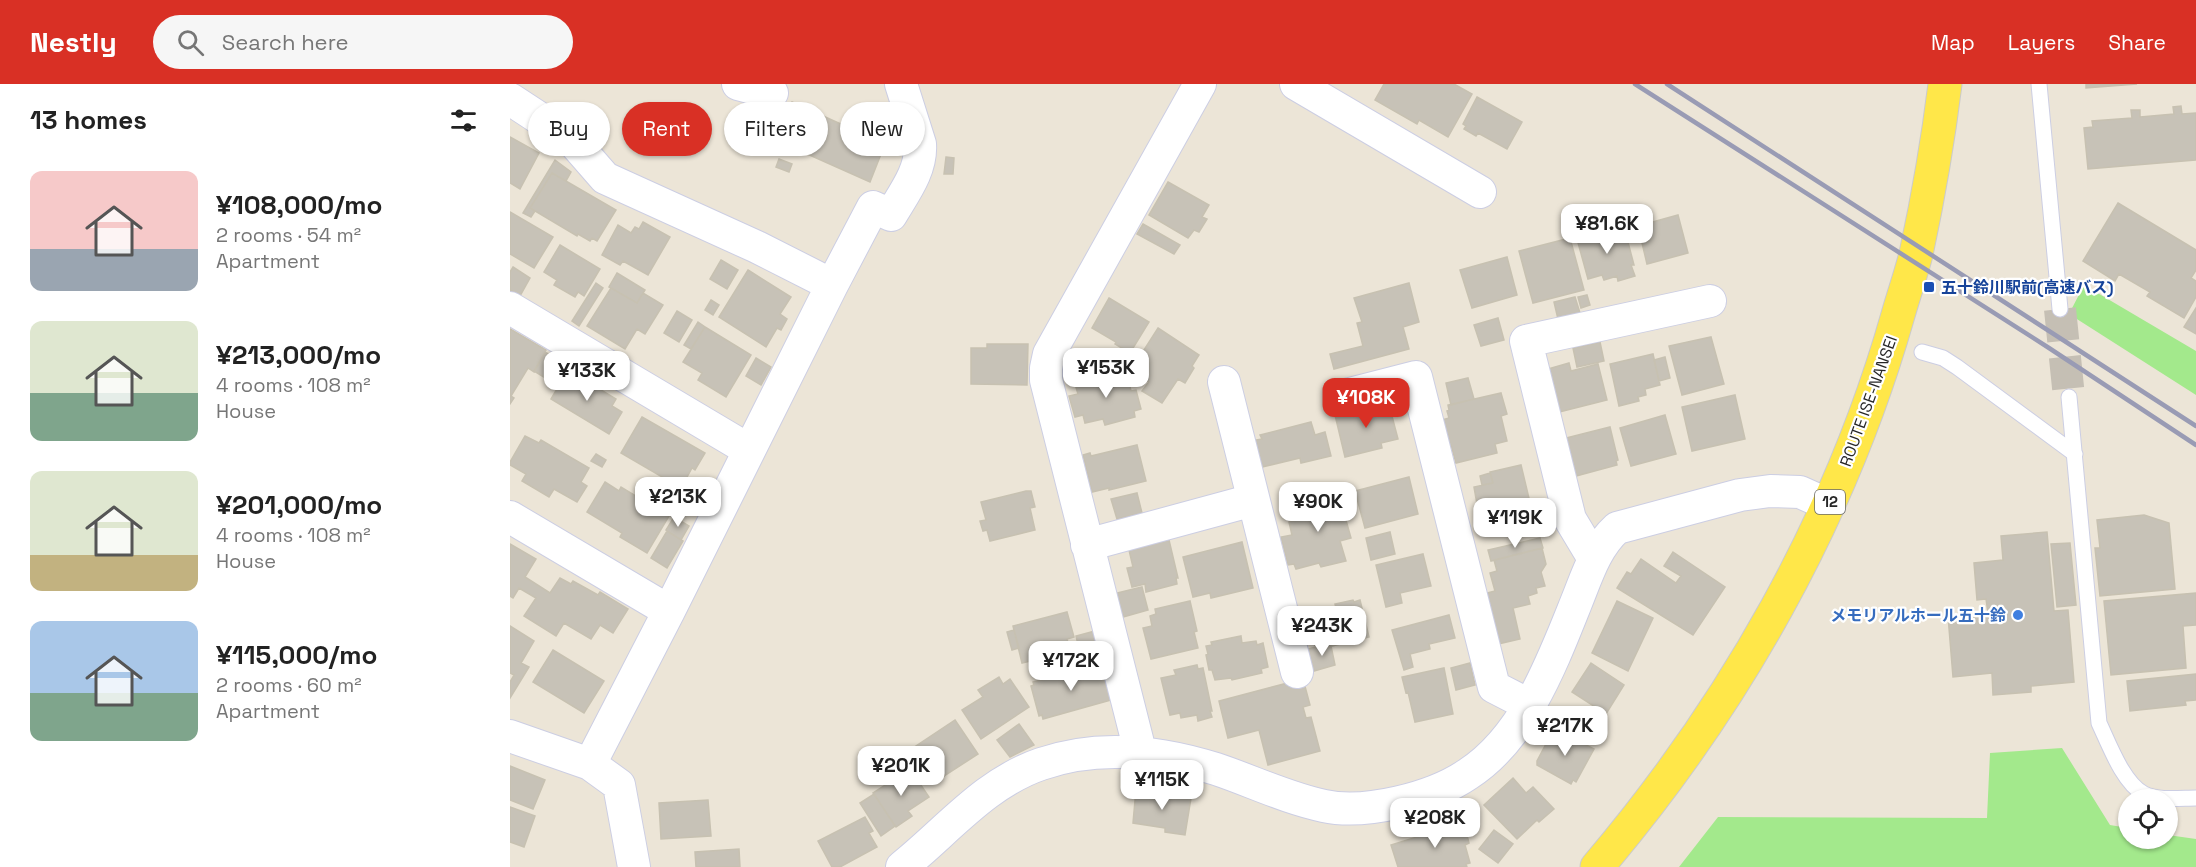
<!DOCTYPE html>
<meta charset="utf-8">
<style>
:root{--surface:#fff;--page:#f6f6f6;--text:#222;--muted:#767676;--accent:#d93025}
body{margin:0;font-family:"Space Grotesk","Noto Sans JP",sans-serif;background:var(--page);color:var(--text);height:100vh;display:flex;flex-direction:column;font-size:22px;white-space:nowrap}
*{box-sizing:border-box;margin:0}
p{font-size:20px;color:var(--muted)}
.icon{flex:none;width:33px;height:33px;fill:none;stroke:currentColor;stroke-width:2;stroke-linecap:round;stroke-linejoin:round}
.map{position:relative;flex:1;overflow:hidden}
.sheet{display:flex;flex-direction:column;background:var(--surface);width:510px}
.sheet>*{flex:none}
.hud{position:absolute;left:18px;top:18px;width:570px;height:54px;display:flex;gap:12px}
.controls{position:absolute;left:1608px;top:705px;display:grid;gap:12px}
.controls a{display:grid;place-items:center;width:60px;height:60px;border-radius:50%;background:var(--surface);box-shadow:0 2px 4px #0004;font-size:30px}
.price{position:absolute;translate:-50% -51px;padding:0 14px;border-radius:12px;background:#fff;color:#222;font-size:20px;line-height:39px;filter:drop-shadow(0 2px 3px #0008)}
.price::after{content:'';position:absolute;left:50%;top:36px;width:18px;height:14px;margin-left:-9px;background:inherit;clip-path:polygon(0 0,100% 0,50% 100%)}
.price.active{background:var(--accent);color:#fff}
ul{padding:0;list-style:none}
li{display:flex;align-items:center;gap:18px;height:150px;padding:0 30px}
li span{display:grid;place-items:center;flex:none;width:168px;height:120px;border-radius:12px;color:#555}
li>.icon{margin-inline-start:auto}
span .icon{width:72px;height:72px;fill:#fffc;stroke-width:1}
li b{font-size:26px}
h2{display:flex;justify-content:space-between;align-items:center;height:72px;padding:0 30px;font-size:26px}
.pill{padding:0 21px;border-radius:27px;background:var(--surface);box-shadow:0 2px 4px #0004;font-size:21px;line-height:54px}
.pill.active{background:var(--accent);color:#fff}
header{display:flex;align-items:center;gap:36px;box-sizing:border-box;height:84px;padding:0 30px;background:var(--accent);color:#fff}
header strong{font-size:28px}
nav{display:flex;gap:33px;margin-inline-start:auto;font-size:21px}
.search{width:420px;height:54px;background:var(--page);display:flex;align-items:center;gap:15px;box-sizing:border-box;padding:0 21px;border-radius:33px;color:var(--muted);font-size:22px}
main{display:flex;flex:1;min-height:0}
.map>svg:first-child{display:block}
.green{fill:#a3e98c}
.building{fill:#c7c2b7;stroke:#c7c1b1;stroke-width:1.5}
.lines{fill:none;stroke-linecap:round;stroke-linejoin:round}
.minor-tunnel{stroke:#c5bfb4;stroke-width:32;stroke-dasharray:32 16;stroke-linecap:butt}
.service-casing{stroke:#cccee3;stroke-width:17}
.minor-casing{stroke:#cccee3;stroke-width:34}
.primary-casing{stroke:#cbcbcb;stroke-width:35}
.service{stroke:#fff;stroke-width:15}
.minor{stroke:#fff;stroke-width:32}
.primary{stroke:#ffe749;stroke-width:33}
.rail{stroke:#999bb4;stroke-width:4.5}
.transit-dot{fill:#1a4fb4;stroke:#fff;stroke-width:2}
.shop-dot{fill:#3f7fe0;stroke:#fff;stroke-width:2}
.labels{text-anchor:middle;stroke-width:4.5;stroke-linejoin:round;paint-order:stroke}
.shield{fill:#fff;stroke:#686868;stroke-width:1.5}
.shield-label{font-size:15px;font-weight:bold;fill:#272727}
.transit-label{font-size:16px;font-weight:bold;fill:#164399;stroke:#fff;text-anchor:start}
.street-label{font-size:16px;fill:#272727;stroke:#fff}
.shop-label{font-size:16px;font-weight:bold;fill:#366cbe;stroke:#fff;text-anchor:end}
</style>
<header>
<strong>Nestly</strong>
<div class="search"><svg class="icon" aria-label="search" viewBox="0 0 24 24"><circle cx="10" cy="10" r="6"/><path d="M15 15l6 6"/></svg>Search here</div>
<nav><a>Map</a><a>Layers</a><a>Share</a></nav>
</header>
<main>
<section class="sheet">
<h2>13 homes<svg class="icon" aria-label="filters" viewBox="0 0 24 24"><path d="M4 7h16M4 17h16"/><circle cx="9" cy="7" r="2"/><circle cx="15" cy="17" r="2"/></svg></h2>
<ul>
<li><span style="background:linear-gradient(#f6c9c9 65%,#9aa5b1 0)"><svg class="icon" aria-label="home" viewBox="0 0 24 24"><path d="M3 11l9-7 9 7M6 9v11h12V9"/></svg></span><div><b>¥108,000/mo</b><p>2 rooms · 54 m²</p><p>Apartment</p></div></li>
<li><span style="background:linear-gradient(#dfe7d0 60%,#7fa58c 0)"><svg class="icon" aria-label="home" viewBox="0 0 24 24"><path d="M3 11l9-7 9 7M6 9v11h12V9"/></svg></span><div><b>¥213,000/mo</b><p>4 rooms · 108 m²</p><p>House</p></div></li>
<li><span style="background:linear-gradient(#dfe7d0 70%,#c2b280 0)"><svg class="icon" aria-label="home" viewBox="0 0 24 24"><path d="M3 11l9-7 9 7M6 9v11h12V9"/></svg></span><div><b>¥201,000/mo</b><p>4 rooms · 108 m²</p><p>House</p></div></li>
<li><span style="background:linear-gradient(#a9c7e8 60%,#7fa58c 0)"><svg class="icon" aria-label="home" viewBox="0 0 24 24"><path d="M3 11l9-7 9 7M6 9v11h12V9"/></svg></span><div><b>¥115,000/mo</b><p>2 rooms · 60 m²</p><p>Apartment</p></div></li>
</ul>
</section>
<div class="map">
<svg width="1686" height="783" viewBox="0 0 1686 783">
<rect width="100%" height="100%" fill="#ece5d7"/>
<path class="green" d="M 1574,201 L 1686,267 L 1686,311 L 1559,230 Z
M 1552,664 L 1600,741 L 1618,744 L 1618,754 L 1658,754 L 1658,751 L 1686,755 L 1686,783 L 1169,783 L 1208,733 L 1477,734 L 1480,669 Z"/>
<path class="building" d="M 874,0 L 944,0 L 962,10 L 938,53 L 909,36 L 907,40 L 865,16 Z
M 1576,0 L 1627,0 L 1576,4 Z
M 967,13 L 1012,38 L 997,65 L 968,49 L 966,52 L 954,45 L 956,42 L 953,40 Z
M 282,18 L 375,60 L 360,98 L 266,56 Z
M 1671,22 L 1672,30 L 1686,29 L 1686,76 L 1578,85 L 1574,44 L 1583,43 L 1582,37 L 1622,34 L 1621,26 L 1630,26 L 1630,33 L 1664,30 L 1663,23 Z
M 0,53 L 29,69 L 10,105 L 0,99 Z
M 436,73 L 444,74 L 443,90 L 434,90 Z
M 269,75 L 282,80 L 279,88 L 266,83 Z
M 45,76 L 61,88 L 56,97 L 42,89 L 20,124 L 25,127 L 21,133 L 13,129 Z
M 42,89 L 106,126 L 87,157 L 82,154 L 80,157 L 68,150 L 67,152 L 20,124 Z
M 658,98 L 699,121 L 692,133 L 697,135 L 689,148 L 684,146 L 678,154 L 639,131 Z
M 1608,119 L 1686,166 L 1686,186 L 1681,194 L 1686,197 L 1686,213 L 1674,234 L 1637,212 L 1640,208 L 1609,190 L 1605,197 L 1573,177 Z
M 0,128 L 43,153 L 24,184 L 0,170 Z
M 1168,131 L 1178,169 L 1137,180 L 1128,142 Z
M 133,138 L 160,153 L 138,191 L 113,177 L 110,181 L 92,171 L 108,141 L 121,149 L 125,143 L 129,145 Z
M 633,140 L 670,161 L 664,170 L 627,150 Z
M 1114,143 L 1124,181 L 1121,181 L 1125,192 L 1108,197 L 1107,192 L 1094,196 L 1092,191 L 1078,195 L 1067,155 Z
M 1060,154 L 1074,206 L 1023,219 L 1009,167 Z
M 50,161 L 90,185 L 74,212 L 68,208 L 65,213 L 44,201 L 47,196 L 34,188 Z
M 997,173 L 1007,211 L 962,224 L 950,186 Z
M 211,176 L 228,186 L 217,205 L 200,195 Z
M 3,183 L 20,194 L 10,212 L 0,206 L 0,188 Z
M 238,186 L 281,213 L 270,230 L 277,235 L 271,246 L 267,244 L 256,263 L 209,233 Z
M 107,189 L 135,206 L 127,219 L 99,203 Z
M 86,199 L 93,204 L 69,242 L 62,237 Z
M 899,199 L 909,238 L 893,243 L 899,265 L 824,285 L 820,270 L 853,262 L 847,239 L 852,238 L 844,214 Z
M 101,204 L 127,219 L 133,209 L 153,221 L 135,250 L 127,245 L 115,265 L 77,242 Z
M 1077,211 L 1080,221 L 1071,224 L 1068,213 Z
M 1065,213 L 1070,229 L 1048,235 L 1044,218 Z
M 599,214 L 639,238 L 620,269 L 605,260 L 606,258 L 582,244 Z
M 201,216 L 209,221 L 203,231 L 195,226 Z
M 1686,224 L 1686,250 L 1674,243 Z
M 167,227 L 182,236 L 169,258 L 154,249 Z
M 988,234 L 994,256 L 971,262 L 964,241 Z
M 188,238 L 195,243 L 181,265 L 174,261 Z
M 195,243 L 241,271 L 216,313 L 188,296 L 192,289 L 173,278 Z
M 648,244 L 689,271 L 682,282 L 684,284 L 675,299 L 668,295 L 652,319 L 632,307 L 639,298 L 627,290 L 629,288 L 623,283 Z
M 0,245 L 36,266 L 24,288 L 18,284 L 1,312 L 4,314 L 0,320 Z
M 1201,253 L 1214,300 L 1172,311 L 1159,262 Z
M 1090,258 L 1094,277 L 1067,283 L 1063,264 Z
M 477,260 L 518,260 L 517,301 L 461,300 L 461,264 L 477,264 Z
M 35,268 L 51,278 L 40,297 L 24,287 Z
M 1143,270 L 1150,301 L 1135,305 L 1136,311 L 1128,313 L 1129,317 L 1109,322 L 1100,280 Z
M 1155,273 L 1160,294 L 1149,297 L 1144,276 Z
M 246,274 L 261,283 L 251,301 L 236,292 Z
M 1059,279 L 1061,287 L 1088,280 L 1097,316 L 1049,328 L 1038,285 Z
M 58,286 L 106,315 L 102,322 L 112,328 L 99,350 L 41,315 Z
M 616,287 L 621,307 L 626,306 L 631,325 L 624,327 L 625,333 L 595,341 L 593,335 L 575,339 L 573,331 L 565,333 L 559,312 L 568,310 L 565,300 Z
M 958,294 L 964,315 L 941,321 L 936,299 Z
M 991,309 L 997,330 L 991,332 L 997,357 L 985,360 L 987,369 L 946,379 L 941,361 L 939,362 L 932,336 L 939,334 L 937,327 L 939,326 L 938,321 Z
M 1225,311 L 1235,355 L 1182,367 L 1172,323 Z
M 878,317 L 888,355 L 871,359 L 872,364 L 835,373 L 825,331 Z
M 1155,331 L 1166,370 L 1121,382 L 1110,344 Z
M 132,333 L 195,369 L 185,386 L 182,384 L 171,404 L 111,369 Z
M 801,338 L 805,351 L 815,348 L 821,372 L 791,379 L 790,374 L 752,383 L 746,356 L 752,355 L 750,351 Z
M 1100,343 L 1108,376 L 1106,377 L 1107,381 L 1066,392 L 1056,354 Z
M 15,352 L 29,359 L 31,356 L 79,384 L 71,398 L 77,402 L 67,418 L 44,405 L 39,413 L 12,397 L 16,390 L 0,381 L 0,378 Z
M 627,361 L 636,397 L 599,406 L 599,404 L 582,408 L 573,371 L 580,369 L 581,372 Z
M 86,370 L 96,376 L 92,383 L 81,377 Z
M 1011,381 L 1023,431 L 971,443 L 964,403 L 983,399 L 980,388 Z
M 980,389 L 983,399 L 972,401 L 970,392 Z
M 899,393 L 908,430 L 855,444 L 845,407 Z
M 132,396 L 150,406 L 146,414 L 127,403 Z
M 95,398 L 109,407 L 111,403 L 159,432 L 137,469 L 110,453 L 112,449 L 77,428 Z
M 516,407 L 521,407 L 525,423 L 520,424 L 525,446 L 480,457 L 477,446 L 473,447 L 470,437 L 476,436 L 471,418 Z
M 828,408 L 841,454 L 830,457 L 836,477 L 811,483 L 809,479 L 786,485 L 784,480 L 778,481 L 771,453 L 782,451 L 779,438 L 794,434 L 790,417 Z
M 627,409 L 632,429 L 607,435 L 601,415 Z
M 1634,431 L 1659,439 L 1665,505 L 1590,512 L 1585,464 L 1590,464 L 1587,436 Z
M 164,433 L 179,442 L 171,456 L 156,446 Z
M 157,447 L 173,457 L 157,484 L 141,474 Z
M 880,448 L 885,470 L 861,476 L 856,454 Z
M 1537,448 L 1544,527 L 1558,526 L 1564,598 L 1521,602 L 1521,608 L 1483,611 L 1482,589 L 1443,593 L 1438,532 L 1478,529 L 1476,515 L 1467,516 L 1464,479 L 1493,476 L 1491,452 Z
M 1030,454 L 1033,464 L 981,477 L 978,466 Z
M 659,456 L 668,494 L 666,494 L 667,500 L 636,508 L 635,500 L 622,503 L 617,484 L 623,483 L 619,466 Z
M 732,458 L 743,504 L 701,514 L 700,509 L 683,513 L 673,473 Z
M 1560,459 L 1566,521 L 1547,523 L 1541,460 Z
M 0,460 L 26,475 L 15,493 L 40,509 L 50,494 L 61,500 L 63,497 L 88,511 L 90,508 L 118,525 L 103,549 L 90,541 L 81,555 L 54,539 L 46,552 L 14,532 L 26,514 L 9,504 L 3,514 L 0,512 Z
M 1032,464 L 1036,480 L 1031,488 L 1035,502 L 1026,504 L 1027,509 L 1018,512 L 1020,520 L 1003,524 L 1010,555 L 988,560 L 977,509 L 985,507 L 980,489 L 987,487 L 984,476 Z
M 1163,468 L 1215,503 L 1183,551 L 1107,504 L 1117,488 L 1121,490 L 1131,475 L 1166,499 L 1171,492 L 1154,482 Z
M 913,470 L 921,502 L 890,509 L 892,519 L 876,523 L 866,481 Z
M 632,503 L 638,526 L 613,533 L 607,509 Z
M 1686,509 L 1686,541 L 1673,542 L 1676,584 L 1601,591 L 1594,517 Z
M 843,516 L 844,518 L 850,516 L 859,553 L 814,564 L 813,559 L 805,561 L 797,531 L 826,524 L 825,520 Z
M 680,517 L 687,547 L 684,548 L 688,564 L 641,575 L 633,544 L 642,542 L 640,532 L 646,530 L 645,525 Z
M 1107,517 L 1143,534 L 1118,587 L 1082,569 Z
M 557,528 L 564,553 L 557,555 L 560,567 L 512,579 L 503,542 Z
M 939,531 L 945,554 L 919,560 L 920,565 L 900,570 L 903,583 L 894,586 L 882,546 Z
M 0,542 L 24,557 L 11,579 L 19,583 L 0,614 L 0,598 L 4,591 L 0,589 Z
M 504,546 L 509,564 L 502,566 L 497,548 Z
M 585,547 L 591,573 L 572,577 L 566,552 Z
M 731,552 L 732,559 L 746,557 L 747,561 L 753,559 L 758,583 L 751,585 L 752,589 L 722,596 L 721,594 L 705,596 L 702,586 L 699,586 L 696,571 L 698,570 L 696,562 L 702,561 L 701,558 Z
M 814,561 L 814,564 L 821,562 L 825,581 L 804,587 L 798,565 Z
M 43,566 L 94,597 L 74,629 L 23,598 Z
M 960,579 L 965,601 L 946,606 L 941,584 Z
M 1081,579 L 1114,601 L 1096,630 L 1062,608 Z
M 591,580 L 601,616 L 533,635 L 532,631 L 529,632 L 521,602 L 524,601 L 523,598 Z
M 687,581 L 688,585 L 693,584 L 702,627 L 700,627 L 702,633 L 688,637 L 687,631 L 671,634 L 670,629 L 660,631 L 651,594 L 666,591 L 664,586 Z
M 934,584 L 943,630 L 905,638 L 898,608 L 896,609 L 892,593 Z
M 1686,590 L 1686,616 L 1675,617 L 1676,621 L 1620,627 L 1617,597 Z
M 489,593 L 493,600 L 500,595 L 519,623 L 471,655 L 452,626 L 473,613 L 468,606 Z
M 793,595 L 800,621 L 793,623 L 796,634 L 801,633 L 810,667 L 758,681 L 749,646 L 718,654 L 709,617 Z
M 445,636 L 468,670 L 431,694 L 416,671 L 410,675 L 403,664 Z
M 509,640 L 524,661 L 500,673 L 487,656 Z
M 1048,646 L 1084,665 L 1066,698 L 1063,696 L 1061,700 L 1027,681 L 1027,677 L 1037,658 L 1040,660 Z
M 0,682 L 35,696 L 23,725 L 0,716 Z
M 400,685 L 419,713 L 398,727 L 402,732 L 386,743 L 363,709 Z
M 1003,694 L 1016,709 L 1023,703 L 1044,725 L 1029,738 L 1027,736 L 1007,755 L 974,721 Z
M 626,705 L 681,714 L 675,751 L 655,748 L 655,744 L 623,739 Z
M 364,710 L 385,742 L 371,752 L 350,719 Z
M 198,716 L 201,752 L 151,755 L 149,719 Z
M 0,723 L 25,732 L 14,763 L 0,758 Z
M 355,733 L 363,747 L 359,749 L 367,763 L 330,783 L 322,783 L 308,757 Z
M 946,736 L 949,744 L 956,742 L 959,751 L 957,751 L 959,759 L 955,761 L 960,779 L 956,780 L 957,783 L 888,783 L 881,761 L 933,745 L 932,741 Z
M 984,746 L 1003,760 L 988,779 L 969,765 Z
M 229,765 L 230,783 L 186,783 L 185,768 Z"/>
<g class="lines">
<path class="minor-tunnel" d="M 1550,225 L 1559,313"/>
<g class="service-casing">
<path id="service" d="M 1529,0 L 1550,225
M 1412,268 L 1433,274 L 1447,283 L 1565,370
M 1559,313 L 1589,639 C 1599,660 1613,699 1634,710 C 1648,717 1671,714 1686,714"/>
</g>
<g class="minor-casing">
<path id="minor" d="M 228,0 L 262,9
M 786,0 L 970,108
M 0,15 L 61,55 L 95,94 L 247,163 L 322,201
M 0,224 L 239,366
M 714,298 L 787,588
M 836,311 L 906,293 L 984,603 L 1019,621
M 0,433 L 159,527
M 577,461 L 743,416
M 1084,475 L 1060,435 L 1016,257 L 1200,217
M 0,652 L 80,680 L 109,701 L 124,783
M 630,667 L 536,296 L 536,284 L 539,270 L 690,0
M 80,680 L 159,527 L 322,201 L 363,123 L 381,131 C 394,109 412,86 410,60 L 391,0
M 392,783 C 437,747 475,699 531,680 C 588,660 649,667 706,685 C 742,697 776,714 814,722 C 855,731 923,714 958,690 C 1014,654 1042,579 1066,519 C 1077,492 1085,464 1107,444 L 1230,411 L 1260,407 L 1290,408 L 1319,421"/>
</g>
<g class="primary-casing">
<path id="primary" d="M 1087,783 C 1224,622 1330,435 1388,231 C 1394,210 1401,190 1406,170 C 1418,114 1428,57 1435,0"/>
</g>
<use href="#service" class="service"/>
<use href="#minor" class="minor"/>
<use href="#primary" class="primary"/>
<path class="rail" d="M 1125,0 L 1539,264 L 1686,361
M 1157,0 L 1686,342"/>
</g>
<rect class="transit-dot" x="1413" y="197" width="12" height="12" rx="3"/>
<circle class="shop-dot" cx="1508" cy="531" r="6"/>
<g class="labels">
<rect class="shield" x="1305" y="406" width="30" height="24" rx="4.5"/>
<g class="shield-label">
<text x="1320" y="423">12</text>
</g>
<g class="transit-label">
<text x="1431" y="209">五十鈴川駅前(高速バス)</text>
</g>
<g class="street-label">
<text transform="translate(1358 317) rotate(-70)" y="6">ROUTE ISE-NANSEI</text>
</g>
<g class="shop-label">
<text x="1496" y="537">メモリアルホール五十鈴</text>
</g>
</g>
</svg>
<div class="controls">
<a><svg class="icon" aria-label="locate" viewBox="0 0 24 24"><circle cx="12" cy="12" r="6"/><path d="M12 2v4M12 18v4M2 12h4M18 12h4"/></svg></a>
</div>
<b class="price" style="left:1097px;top:171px">¥81.6K</b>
<b class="price" style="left:596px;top:315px">¥153K</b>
<b class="price" style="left:77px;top:318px">¥133K</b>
<b class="price active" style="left:856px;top:345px">¥108K</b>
<b class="price" style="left:168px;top:444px">¥213K</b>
<b class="price" style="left:808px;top:449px">¥90K</b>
<b class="price" style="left:1005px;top:465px">¥119K</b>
<b class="price" style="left:812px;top:573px">¥243K</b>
<b class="price" style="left:561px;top:608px">¥172K</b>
<b class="price" style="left:1055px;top:673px">¥217K</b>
<b class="price" style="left:391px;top:713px">¥201K</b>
<b class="price" style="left:652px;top:727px">¥115K</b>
<b class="price" style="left:925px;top:765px">¥208K</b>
<div class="hud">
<a class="pill">Buy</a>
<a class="pill active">Rent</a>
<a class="pill">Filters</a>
<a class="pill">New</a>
</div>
</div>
</main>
